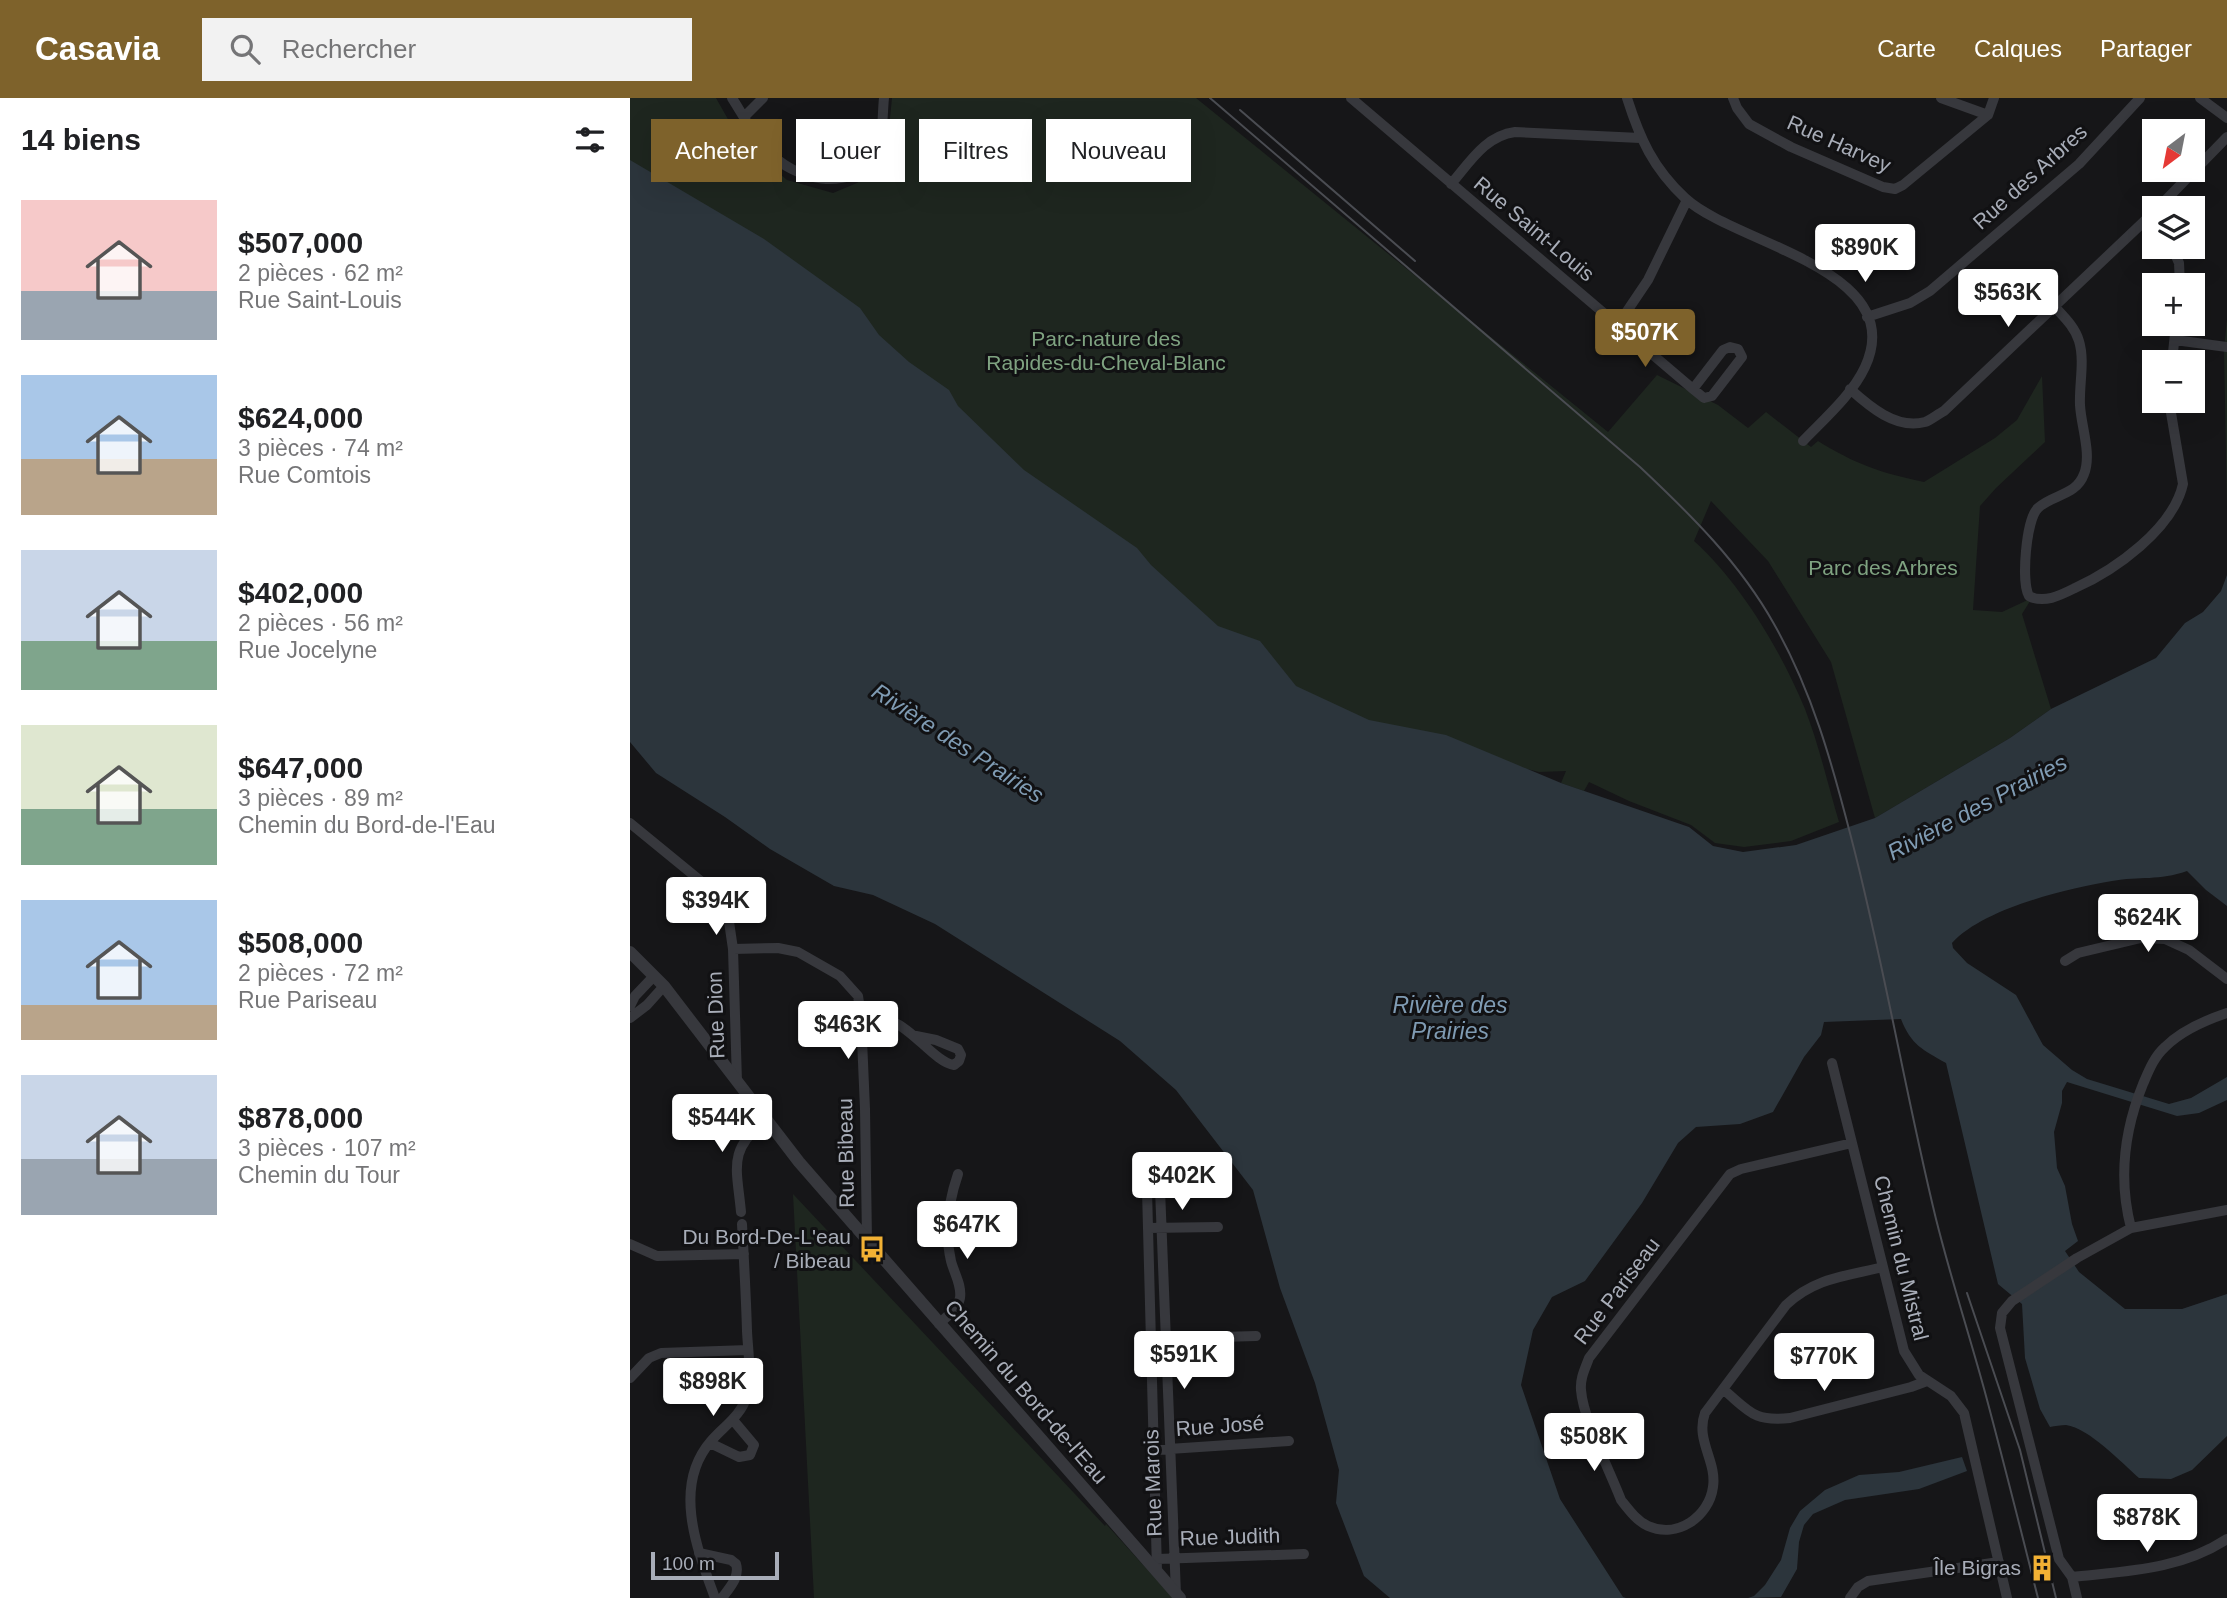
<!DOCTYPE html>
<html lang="fr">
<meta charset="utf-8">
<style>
:root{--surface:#fff;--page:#f2f2f2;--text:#202124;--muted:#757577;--accent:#7e622b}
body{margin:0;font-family:Arial,sans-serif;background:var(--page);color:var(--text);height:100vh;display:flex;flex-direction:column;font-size:26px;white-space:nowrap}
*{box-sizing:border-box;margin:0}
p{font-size:23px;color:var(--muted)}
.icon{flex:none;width:38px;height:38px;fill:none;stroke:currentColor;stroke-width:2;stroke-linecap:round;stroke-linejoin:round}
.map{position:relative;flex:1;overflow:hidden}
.sheet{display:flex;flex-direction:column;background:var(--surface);width:630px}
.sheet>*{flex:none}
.banner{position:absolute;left:21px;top:21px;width:665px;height:63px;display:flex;gap:14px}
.needle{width:46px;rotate:212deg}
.buttons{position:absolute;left:1512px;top:21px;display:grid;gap:14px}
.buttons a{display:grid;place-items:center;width:63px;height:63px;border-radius:0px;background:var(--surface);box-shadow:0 7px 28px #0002;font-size:35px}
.scale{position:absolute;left:21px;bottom:18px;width:128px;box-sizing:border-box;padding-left:7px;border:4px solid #a8adb8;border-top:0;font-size:19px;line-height:24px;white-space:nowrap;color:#a8adb8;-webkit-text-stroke:5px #111113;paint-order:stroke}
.price{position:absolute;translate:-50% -60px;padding:0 16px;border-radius:7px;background:#fff;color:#222;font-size:23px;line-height:46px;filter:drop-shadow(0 2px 4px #0008)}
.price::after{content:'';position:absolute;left:50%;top:42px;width:21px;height:16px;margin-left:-10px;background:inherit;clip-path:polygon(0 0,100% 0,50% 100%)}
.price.on{background:var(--accent);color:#fff}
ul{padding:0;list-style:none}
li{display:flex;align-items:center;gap:21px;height:175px;padding:0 21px}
li span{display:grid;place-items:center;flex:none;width:196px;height:140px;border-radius:0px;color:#555}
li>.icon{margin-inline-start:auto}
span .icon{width:84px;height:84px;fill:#fffc;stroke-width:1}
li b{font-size:30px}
h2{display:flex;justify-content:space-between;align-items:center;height:84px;padding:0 21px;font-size:30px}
.tag{padding:0 24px;border-radius:0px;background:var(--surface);box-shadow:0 7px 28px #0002;font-size:24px;line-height:63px}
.tag.on{background:var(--accent);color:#fff}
header{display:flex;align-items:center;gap:42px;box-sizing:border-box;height:98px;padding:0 35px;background:var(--accent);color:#fff}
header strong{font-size:33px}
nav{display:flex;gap:38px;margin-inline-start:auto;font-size:24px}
.search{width:490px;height:63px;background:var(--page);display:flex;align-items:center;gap:18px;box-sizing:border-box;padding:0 24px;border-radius:0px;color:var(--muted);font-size:26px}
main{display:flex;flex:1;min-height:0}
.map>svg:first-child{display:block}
.green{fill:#1e261f}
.water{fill:#2c353c}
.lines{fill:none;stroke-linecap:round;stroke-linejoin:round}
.minor{stroke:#37383d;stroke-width:10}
.tertiary{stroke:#37383d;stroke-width:12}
.tram{stroke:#4a4c52;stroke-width:2}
.labels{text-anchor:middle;stroke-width:6;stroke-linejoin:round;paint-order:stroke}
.street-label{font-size:21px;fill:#a8adb8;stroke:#111113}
.park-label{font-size:21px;fill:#7fa381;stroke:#111113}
.poi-label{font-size:21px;fill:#a8adb8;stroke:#111113;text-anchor:end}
.water-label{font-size:23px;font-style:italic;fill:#7f9bb3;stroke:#111113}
</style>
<header>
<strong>Casavia</strong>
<div class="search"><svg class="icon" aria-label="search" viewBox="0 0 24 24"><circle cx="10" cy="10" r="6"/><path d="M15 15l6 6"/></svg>Rechercher</div>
<nav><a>Carte</a><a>Calques</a><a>Partager</a></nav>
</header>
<main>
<section class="sheet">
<h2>14 biens<svg class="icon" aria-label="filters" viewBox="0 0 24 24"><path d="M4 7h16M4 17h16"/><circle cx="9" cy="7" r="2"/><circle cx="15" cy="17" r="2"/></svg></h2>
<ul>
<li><span style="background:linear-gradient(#f6c9c9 65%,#9aa5b1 0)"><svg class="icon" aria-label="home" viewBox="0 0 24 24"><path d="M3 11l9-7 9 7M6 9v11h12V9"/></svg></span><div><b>$507,000</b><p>2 pièces · 62 m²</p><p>Rue Saint-Louis</p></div></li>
<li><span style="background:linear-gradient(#a9c7e8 60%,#b9a48a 0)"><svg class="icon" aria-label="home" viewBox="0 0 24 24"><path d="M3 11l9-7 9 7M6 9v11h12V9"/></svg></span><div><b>$624,000</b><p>3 pièces · 74 m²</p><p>Rue Comtois</p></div></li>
<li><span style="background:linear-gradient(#c9d6e8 65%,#7fa58c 0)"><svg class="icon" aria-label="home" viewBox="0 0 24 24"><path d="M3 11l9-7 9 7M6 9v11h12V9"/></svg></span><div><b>$402,000</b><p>2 pièces · 56 m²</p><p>Rue Jocelyne</p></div></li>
<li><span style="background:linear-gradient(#dfe7d0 60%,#7fa58c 0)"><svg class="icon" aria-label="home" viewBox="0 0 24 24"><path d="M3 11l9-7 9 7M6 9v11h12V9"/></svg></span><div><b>$647,000</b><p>3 pièces · 89 m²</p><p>Chemin du Bord-de-l'Eau</p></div></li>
<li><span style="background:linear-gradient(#a9c7e8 75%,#b9a48a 0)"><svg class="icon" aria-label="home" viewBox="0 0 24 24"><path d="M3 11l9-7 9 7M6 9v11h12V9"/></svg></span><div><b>$508,000</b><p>2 pièces · 72 m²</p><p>Rue Pariseau</p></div></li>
<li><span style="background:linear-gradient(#c9d6e8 60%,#9aa5b1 0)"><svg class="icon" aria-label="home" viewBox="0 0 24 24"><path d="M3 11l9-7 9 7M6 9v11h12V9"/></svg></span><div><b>$878,000</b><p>3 pièces · 107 m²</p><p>Chemin du Tour</p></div></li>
</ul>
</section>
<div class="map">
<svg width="1597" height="1500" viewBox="0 0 1597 1500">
<rect width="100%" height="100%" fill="#161618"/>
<path class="green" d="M 0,0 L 86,0 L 99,23 L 125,54 L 157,82 L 203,95 L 227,85 L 252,64 L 258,40 L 262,0 L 566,0 L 978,334 L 1027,277 L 1088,307 L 1118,330 L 1136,314 L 1181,349 L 1188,343 C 1225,366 1251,375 1294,384 L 1365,340 L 1387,322 L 1412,278 L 1415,344 L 1366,390 L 1350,408 L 1343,512 L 1372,514 L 1402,500 L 1392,516 L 1421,611 L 1380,640 L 1245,720 L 1201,564 L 1138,463 L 1081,403 L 1064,443 C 1110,484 1151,553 1175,611 C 1189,647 1198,687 1209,724 L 1161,743 L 1114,749 L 1085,745 L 1061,727 L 999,703 L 959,684 L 954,693 L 931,685 L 936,673 L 909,674 L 834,655 L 677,701 L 0,231 Z
M 1597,221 L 1597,411 L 1594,251 Z
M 163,1096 L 475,1428 L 476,1426 L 543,1500 L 184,1500 Z"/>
<path class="water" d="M 0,62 L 134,141 L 230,210 L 249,237 L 279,264 L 319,292 L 328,308 L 394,372 L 507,450 L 521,467 L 588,528 L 630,543 L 666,588 L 739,622 L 816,637 L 931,685 L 1059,729 L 1083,748 L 1113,754 L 1166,747 L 1245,720 L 1380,640 L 1421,611 L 1526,560 L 1555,525 L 1573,514 L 1591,493 L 1597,477 L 1597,808 L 1576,792 L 1557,773 C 1529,783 1510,778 1482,783 C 1436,791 1354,810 1322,845 L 1323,850 L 1337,865 L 1386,897 L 1413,947 L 1442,972 L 1457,981 L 1539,1006 L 1561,1000 L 1597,979 L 1597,1002 L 1569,1015 L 1547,1018 L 1437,984 L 1432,993 L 1432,1005 L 1424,1034 L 1427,1070 L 1435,1088 L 1442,1126 L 1448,1143 L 1435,1153 L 1449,1174 L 1495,1211 L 1552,1211 L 1597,1196 L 1597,1338 L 1562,1372 L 1541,1381 L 1509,1380 C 1492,1365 1459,1330 1436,1327 C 1431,1327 1425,1328 1420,1329 L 1410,1311 L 1395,1260 L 1392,1206 L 1368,1186 L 1316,965 C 1293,952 1281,947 1271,921 L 1194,924 L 1191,937 L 1174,959 L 1143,1014 L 1110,1026 L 1066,1029 L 1048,1045 L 1012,1105 L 955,1183 L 922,1199 L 903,1232 L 891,1287 L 930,1401 L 993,1499 L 996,1500 L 760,1500 L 734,1478 L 706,1405 L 709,1372 L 685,1285 L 650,1190 L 623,1092 L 546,992 L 490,943 L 305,826 L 243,797 L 204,788 L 140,751 L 95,719 L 26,675 L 0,644 Z
M 1332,1359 L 1337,1373 L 1289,1391 L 1215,1402 L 1183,1416 L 1174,1427 L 1169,1444 L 1167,1471 L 1151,1499 L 1118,1500 L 1124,1498 L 1135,1487 L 1151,1462 L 1160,1430 L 1170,1413 L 1195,1392 L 1229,1377 L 1269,1374 Z"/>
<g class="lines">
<path class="minor" d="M 102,0 C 113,17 124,39 139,54 C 164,81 219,96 243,59 C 254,43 252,18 254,0
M 721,0 L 1063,291 L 1074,300 L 1082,298 L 1112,259 L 1108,251 L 1100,249 L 1093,252 L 1063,291
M 997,0 C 1010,41 1023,70 1055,100 C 1104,146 1280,171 1235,269 C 1222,297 1194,321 1173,343
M 1103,0 L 1107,10 L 1119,26 L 1161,49 L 1253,89 L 1265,91 L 1273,87 L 1358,17 L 1364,0
M 1311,0 L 1358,17
M 1570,0 L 1597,20
M 114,19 L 133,0
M 821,86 C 840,64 855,38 885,34 L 1010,40
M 1528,110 L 1597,39
M 1542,149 L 1549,165 L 1550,187
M 1424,208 C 1434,219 1445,229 1449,243 C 1455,263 1449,286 1450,307 C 1451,328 1462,356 1454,376 C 1446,398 1423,396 1408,410 C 1396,421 1391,484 1399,498 C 1414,506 1431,497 1445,490 C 1485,472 1543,431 1553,386 L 1539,303
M 1237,219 L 1280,205 L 1300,193 L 1449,66 L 1510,0
M 987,228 L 1018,182 L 1057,102
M 1545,242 L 1597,249
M 1542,264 L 1546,226
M 1220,291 C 1239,308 1266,332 1295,324 C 1301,322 1308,316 1314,313 L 1524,114
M 0,725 L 83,793 L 98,817 L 103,851 L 107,984
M 103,851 L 148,850 L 168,854 L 210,878 L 228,898 L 231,918 L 235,1011 L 237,1142
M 1435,863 L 1448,855 L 1511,840 L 1535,841 L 1559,852 L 1597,881
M 0,908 L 5,898 L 24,878
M 231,918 C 242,920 255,921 265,925 C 284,933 307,965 324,967 L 329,963 L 331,957 L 328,951 L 306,942 L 286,938
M 0,920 L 17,907 L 34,888
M 1202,965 L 1274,1253 L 1289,1277 L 1321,1298 L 1334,1315 L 1377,1500
M 1222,1045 L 1111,1071 L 1100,1076 L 959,1260 C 955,1271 950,1280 951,1292 C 953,1321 980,1373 991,1402 C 999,1412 1007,1423 1018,1428 C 1047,1441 1079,1419 1083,1389 C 1087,1363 1065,1342 1075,1315 L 1156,1207 C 1184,1180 1216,1178 1253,1169
M 111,1114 C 107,1070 97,1052 136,1022
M 518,1130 L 588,1129
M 1501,1130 C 1488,1080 1494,1033 1513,986 C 1519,972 1524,959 1535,949 C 1551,933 1576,922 1597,915
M 0,1146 L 27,1158 L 114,1156
M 309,1226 C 316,1219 328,1211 330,1200 C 332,1187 324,1175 321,1163 C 314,1133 318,1105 328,1076
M 521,1241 L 626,1238
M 0,1280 L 19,1260 L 31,1255 L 118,1252
M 1094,1292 C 1120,1314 1124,1324 1160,1320 L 1281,1289 L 1297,1283
M 80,1345 L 109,1359 L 120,1357 L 124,1347 L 103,1322
M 524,1352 L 659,1343
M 69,1455 L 101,1462 L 106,1466 C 110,1479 100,1489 92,1500
M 527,1461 L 674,1456
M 527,1473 L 517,1092 L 519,1085 L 523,1083 L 528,1085 L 530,1091 L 546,1496
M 1442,1479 L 1429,1461 L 1370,1230 L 1372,1215 L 1382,1203 L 1447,1160 L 1501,1130 L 1597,1112
M 1442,1479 C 1496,1473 1550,1472 1597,1441
M 1442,1479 L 1447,1500
M 85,1500 C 67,1451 42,1388 81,1343 C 94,1328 112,1317 117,1297 C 122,1277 118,1254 117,1233 C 116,1198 114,1162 112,1126
M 1220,1500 L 1228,1489 L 1238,1483 L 1369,1464"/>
<path class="tertiary" d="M 0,854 L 34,888 L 169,1064 L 550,1500"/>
<path class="tram" d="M 580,0 L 1010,369 C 1060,416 1110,465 1144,526 C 1182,593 1202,665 1221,739 C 1254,865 1275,994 1306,1121 C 1321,1181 1340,1239 1356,1298 C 1374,1365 1391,1433 1408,1500
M 610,12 L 785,163
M 1337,1195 L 1390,1352 L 1426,1500"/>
</g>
<defs>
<g id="bus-bare" transform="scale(2.1)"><path d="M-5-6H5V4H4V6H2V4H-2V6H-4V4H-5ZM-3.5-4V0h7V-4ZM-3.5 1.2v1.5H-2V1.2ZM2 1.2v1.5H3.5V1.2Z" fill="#f2b134" stroke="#111113" stroke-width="2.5" paint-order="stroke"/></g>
<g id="building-bare" transform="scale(2.1)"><path d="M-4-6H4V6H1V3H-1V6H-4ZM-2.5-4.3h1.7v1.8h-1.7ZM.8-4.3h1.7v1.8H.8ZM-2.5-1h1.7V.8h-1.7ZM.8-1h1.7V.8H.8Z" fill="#f2b134" stroke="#111113" stroke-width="2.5" paint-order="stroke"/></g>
</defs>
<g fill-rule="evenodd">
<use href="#bus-bare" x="242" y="1151"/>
<use href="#building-bare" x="1412" y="1470"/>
</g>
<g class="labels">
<g class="street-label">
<text transform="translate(1209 46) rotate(24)" y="7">Rue Harvey</text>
<text transform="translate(1400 79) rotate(-42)" y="7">Rue des Arbres</text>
<text transform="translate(904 131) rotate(40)" y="7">Rue Saint-Louis</text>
<text transform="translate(86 917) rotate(-92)" y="7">Rue Dion</text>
<text transform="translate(216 1055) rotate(-91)" y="7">Rue Bibeau</text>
<text transform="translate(1271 1160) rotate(76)" y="7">Chemin du Mistral</text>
<text transform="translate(987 1193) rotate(-53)" y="7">Rue Pariseau</text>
<text transform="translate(396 1294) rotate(49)" y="7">Chemin du Bord-de-l'Eau</text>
<text transform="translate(590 1328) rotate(-4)" y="7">Rue José</text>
<text transform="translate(523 1385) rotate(-92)" y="7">Rue Marois</text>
<text transform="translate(600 1439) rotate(-2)" y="7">Rue Judith</text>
</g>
<g class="park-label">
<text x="476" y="248">Parc-nature des<tspan x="476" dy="24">Rapides-du-Cheval-Blanc</tspan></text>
<text x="1253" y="477">Parc des Arbres</text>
</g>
<g class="poi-label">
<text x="221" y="1146">Du Bord-De-L'eau<tspan x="221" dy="24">/ Bibeau</tspan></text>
<text x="1391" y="1477">Île Bigras</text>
</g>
<g class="water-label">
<text transform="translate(328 645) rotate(33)" y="8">Rivière des Prairies</text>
<text transform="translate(1347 709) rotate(-28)" y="8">Rivière des Prairies</text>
<text x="820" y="915">Rivière des<tspan x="820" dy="26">Prairies</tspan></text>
</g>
</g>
</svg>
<div class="buttons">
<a><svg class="needle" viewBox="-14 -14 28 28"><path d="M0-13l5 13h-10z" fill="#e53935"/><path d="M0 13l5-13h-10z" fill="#757577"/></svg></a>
<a><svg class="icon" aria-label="layers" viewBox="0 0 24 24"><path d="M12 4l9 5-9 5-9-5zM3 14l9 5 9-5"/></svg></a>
<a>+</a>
<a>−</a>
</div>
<div class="scale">100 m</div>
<b class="price" style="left:1235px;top:186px">$890K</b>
<b class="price" style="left:1378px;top:231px">$563K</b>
<b class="price on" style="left:1015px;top:271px">$507K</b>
<b class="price" style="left:86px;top:839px">$394K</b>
<b class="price" style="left:1518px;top:856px">$624K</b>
<b class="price" style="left:218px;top:963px">$463K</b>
<b class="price" style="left:92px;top:1056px">$544K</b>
<b class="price" style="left:552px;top:1114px">$402K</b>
<b class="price" style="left:337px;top:1163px">$647K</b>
<b class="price" style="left:554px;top:1293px">$591K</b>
<b class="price" style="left:1194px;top:1295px">$770K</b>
<b class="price" style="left:83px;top:1320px">$898K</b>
<b class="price" style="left:964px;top:1375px">$508K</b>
<b class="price" style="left:1517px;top:1456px">$878K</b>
<div class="banner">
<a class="tag on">Acheter</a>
<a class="tag">Louer</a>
<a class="tag">Filtres</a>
<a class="tag">Nouveau</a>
</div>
</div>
</main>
